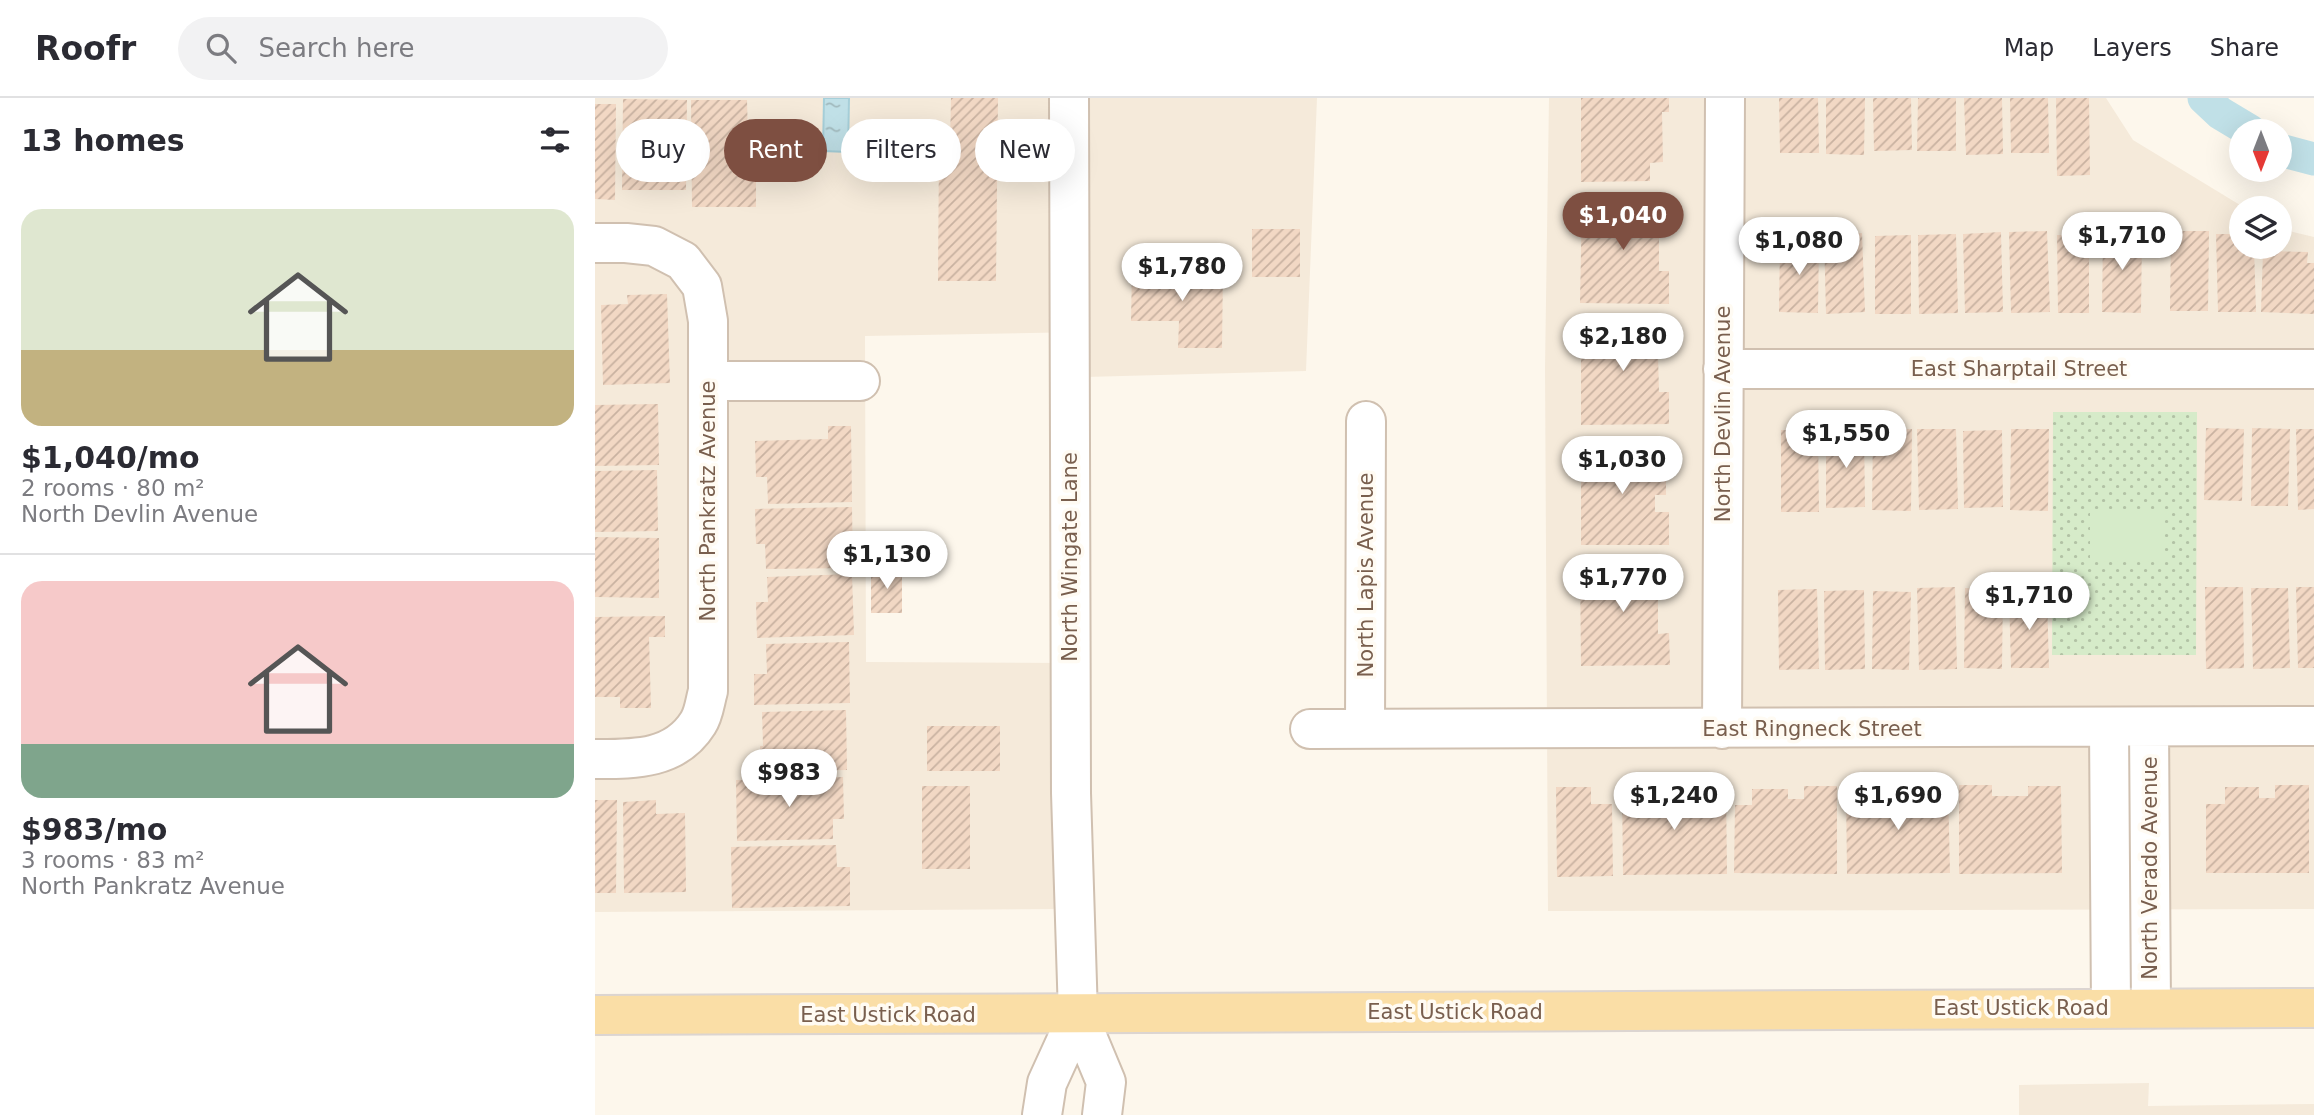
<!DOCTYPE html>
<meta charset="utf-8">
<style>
:root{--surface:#fff;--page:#f2f2f3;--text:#2b2b33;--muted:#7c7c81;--line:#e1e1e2;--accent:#7e4f41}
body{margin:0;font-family:"DejaVu Sans",sans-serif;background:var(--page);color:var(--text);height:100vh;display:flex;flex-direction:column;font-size:26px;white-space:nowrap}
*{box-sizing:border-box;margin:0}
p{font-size:23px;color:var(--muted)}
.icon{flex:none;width:38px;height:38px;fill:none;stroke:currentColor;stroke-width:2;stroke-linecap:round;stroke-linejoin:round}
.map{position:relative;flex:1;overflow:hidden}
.drawer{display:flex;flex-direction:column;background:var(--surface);width:595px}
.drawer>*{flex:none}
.guide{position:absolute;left:21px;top:21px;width:665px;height:63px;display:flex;gap:14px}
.needle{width:46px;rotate:180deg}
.controls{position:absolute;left:1634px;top:21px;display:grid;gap:14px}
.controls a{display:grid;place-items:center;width:63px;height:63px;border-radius:50%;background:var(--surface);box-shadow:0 7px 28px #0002;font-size:35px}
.price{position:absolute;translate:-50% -60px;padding:0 16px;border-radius:24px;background:#fff;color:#222;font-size:23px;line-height:46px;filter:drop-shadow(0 2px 4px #0008)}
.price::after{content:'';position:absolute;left:50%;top:42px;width:21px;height:16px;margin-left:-10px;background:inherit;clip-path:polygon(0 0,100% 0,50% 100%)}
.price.on{background:var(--accent);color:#fff}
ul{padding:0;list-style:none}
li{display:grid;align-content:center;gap:14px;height:371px;padding:0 21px}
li+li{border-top:2px solid var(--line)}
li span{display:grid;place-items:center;height:217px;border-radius:21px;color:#555}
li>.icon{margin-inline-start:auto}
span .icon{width:126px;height:126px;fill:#fffc;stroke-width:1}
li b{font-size:30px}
h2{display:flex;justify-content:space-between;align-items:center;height:84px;padding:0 21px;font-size:30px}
.chip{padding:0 24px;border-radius:32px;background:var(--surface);box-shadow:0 7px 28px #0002;font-size:24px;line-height:63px}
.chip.on{background:var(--accent);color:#fff}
header{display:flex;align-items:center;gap:42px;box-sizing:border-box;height:98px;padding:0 35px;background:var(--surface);border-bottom:2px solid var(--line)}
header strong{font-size:33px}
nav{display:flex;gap:38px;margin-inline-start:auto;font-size:24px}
.search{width:490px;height:63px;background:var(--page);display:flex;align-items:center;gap:18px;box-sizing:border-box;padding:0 24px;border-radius:38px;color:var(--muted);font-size:26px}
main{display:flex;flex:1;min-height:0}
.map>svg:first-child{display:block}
.residential{fill:#f5eada}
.grass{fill:url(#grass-dots)}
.garden{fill:#d6ebc9}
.water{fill:url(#water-ripples);stroke:#a6cfd9;stroke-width:2}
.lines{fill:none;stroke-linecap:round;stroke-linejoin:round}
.canal{stroke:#c0e0e7;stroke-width:33}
.building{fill:url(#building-hatch)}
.minor-casing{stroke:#d0c0b0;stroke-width:42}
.major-casing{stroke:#dcd5d1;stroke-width:42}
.minor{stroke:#fff;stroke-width:38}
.major{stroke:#fadea6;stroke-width:38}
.labels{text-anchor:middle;stroke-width:7;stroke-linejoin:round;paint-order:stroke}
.street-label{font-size:21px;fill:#795f4e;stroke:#fffbf3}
</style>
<header>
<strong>Roofr</strong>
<div class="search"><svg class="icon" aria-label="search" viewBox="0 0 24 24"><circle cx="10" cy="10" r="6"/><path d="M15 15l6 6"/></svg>Search here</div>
<nav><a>Map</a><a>Layers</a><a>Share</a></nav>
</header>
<main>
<section class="drawer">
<h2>13 homes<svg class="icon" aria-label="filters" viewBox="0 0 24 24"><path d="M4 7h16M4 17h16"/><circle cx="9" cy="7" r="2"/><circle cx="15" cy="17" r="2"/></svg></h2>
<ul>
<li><span style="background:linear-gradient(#dfe7d0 65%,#c2b280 0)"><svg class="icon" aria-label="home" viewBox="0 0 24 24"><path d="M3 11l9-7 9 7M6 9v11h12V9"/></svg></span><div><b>$1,040/mo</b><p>2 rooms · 80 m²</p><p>North Devlin Avenue</p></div></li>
<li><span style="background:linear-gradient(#f6c9c9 75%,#7fa58c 0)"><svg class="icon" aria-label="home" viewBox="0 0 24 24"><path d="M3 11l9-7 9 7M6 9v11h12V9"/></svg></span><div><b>$983/mo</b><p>3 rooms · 83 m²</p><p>North Pankratz Avenue</p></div></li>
</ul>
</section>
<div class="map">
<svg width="1719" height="1017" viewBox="0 0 1719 1017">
<defs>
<pattern id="grass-dots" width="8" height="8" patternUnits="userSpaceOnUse" patternTransform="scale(1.75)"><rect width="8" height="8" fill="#d6ebc9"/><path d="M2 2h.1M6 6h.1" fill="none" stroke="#b2c2a5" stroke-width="1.8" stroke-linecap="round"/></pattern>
<pattern id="water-ripples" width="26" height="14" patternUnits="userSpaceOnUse" patternTransform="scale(1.75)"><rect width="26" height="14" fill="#c0e0e7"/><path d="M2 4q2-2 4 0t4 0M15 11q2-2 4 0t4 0" fill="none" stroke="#a1b9bd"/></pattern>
<pattern id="building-hatch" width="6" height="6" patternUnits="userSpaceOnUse" patternTransform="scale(1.75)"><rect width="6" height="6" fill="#f2d8c4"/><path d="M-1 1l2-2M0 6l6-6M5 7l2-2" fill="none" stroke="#c9b2a1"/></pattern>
</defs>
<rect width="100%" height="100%" fill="#fdf7ec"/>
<path class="residential" d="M 0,0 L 722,0 L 711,273 L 490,279 L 490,234 L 270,238 L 271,564 L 470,565 L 470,811 L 0,814 Z
M 954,0 L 1511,0 L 1538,42 L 1650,110 L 1647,110 L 1647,149 L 1685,149 L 1685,128 L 1698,134 L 1719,139 L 1719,811 L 953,813 L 950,270 Z
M 1554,985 L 1553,1008 L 1719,1006 L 1719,1017 L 1424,1017 L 1424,987 Z"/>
<path class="grass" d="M 1458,314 L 1602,314 L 1601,557 L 1457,557 Z"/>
<path class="garden" d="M 1495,411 L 1567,411 L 1567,463 L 1495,464 Z"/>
<path class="water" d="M 229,0 L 254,0 L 253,54 L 228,53 Z"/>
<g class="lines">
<path class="canal" d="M 1609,0 L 1625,15 L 1655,33
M 1685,52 L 1719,61"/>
</g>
<path class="building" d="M 356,0 L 403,0 L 401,183 L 343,183 L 344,47 L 355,47 Z
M 986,0 L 1074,0 L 1074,14 L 1067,14 L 1068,64 L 1055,65 L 1055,83 L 986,84 Z
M 1184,0 L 1223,0 L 1224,55 L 1185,55 Z
M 1231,0 L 1270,0 L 1269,57 L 1231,56 Z
M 1278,0 L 1316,0 L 1317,52 L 1279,53 Z
M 1323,0 L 1361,0 L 1361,53 L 1322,53 Z
M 1369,0 L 1407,0 L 1408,56 L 1371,57 Z
M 1415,0 L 1453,0 L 1454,55 L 1416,55 Z
M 1461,0 L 1494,0 L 1495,77 L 1462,78 Z
M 28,1 L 92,2 L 91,92 L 27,92 Z
M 96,2 L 152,2 L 153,39 L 161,39 L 161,109 L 97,109 Z
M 0,6 L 21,6 L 20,102 L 0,101 Z
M 987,102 L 1074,103 L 1074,136 L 1064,136 L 1064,173 L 1074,173 L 1074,206 L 985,205 Z
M 657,131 L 705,131 L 705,179 L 657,179 Z
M 1452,133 L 1455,214 L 1416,215 L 1414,134 Z
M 1576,133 L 1614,133 L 1613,213 L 1575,213 Z
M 1406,134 L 1408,214 L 1370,215 L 1368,136 Z
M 1508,134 L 1547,135 L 1546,215 L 1507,214 Z
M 1267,135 L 1270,214 L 1231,216 L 1229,136 Z
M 1361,136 L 1363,215 L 1324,216 L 1323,137 Z
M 1621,136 L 1647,136 L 1647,149 L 1659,149 L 1661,214 L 1623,214 Z
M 1316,137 L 1316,216 L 1280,216 L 1280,138 Z
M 1462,137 L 1494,137 L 1494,215 L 1463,215 Z
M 1185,143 L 1224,143 L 1223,215 L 1184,214 Z
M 1668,153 L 1713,154 L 1712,165 L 1719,165 L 1719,216 L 1666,214 Z
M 537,170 L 628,171 L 627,250 L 583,250 L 584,223 L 536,223 Z
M 72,196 L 75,285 L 8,287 L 6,207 L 33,206 L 32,197 Z
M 986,224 L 1074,224 L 1074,257 L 1063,257 L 1064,294 L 1074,294 L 1074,326 L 986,327 Z
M 63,306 L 64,367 L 0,368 L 0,307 Z
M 233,328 L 256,328 L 257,404 L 173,406 L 172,379 L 161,379 L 160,343 L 233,341 Z
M 1611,330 L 1649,331 L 1647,403 L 1609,402 Z
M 1657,330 L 1695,331 L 1693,408 L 1656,408 Z
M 1239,331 L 1269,331 L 1270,409 L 1231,410 L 1231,358 L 1239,358 Z
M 1278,331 L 1317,331 L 1316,413 L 1277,412 Z
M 1322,331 L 1361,331 L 1363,411 L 1324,412 Z
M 1416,331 L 1454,331 L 1453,413 L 1415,412 Z
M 1701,331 L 1719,331 L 1719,411 L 1703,412 Z
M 1186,332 L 1223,332 L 1224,414 L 1186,414 Z
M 1407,332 L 1408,409 L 1369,410 L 1368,333 Z
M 986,345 L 1057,345 L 1057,365 L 1071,365 L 1071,397 L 1060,397 L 1060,414 L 1074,414 L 1074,447 L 986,447 Z
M 62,372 L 63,433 L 0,434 L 0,373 Z
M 257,409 L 258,470 L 171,471 L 170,446 L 161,446 L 160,411 Z
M 0,439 L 64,440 L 64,500 L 0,499 Z
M 1074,465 L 1075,497 L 1063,497 L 1063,536 L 1074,535 L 1075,567 L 986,568 L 985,466 Z
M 276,471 L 307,471 L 307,515 L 276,515 Z
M 257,476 L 259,537 L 162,540 L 161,504 L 173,504 L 172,479 Z
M 1360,489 L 1362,571 L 1324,572 L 1322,490 Z
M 1610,489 L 1648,489 L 1649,570 L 1611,571 Z
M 1701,489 L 1719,489 L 1719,570 L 1703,570 Z
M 1370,490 L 1408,491 L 1407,571 L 1369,570 Z
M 1656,490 L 1693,490 L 1695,570 L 1658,571 Z
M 1222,491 L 1224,571 L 1184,572 L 1183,492 Z
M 1269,492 L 1270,571 L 1230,572 L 1229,493 Z
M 1278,493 L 1316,494 L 1314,572 L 1277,571 Z
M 1414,498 L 1452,498 L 1454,570 L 1416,570 Z
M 70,518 L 70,539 L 54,539 L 56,610 L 25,610 L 25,599 L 0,599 L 0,519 Z
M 254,544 L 255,605 L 159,607 L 159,576 L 172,576 L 171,546 Z
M 251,612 L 252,672 L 165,674 L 165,648 L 168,648 L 167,614 Z
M 332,628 L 405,628 L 405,673 L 332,673 Z
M 248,679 L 249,721 L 238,721 L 238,741 L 142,743 L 141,682 Z
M 1364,687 L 1397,687 L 1397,698 L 1433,698 L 1433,688 L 1466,688 L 1467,775 L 1364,776 Z
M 1680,687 L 1714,687 L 1714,775 L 1611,775 L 1611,706 L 1630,706 L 1630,689 L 1664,689 L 1664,700 L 1680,700 Z
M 327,688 L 375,688 L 375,771 L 327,771 Z
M 1027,688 L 1060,688 L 1060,699 L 1098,699 L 1098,688 L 1131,688 L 1132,776 L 1028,777 Z
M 1209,688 L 1242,688 L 1242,776 L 1139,775 L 1140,707 L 1157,707 L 1157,691 L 1193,691 L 1193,701 L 1209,701 Z
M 1285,688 L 1285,699 L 1323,699 L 1322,688 L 1353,688 L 1355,775 L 1252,776 L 1251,689 Z
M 961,689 L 996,689 L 996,706 L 1017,706 L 1018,778 L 962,779 Z
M 0,702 L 22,702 L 21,795 L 0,795 Z
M 61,702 L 61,716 L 90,715 L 91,794 L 29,795 L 28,704 Z
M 241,747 L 242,769 L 255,769 L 255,808 L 137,810 L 136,749 Z"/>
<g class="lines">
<g class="minor-casing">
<path id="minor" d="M 474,0 L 476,695 L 483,917 L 511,984 L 507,1017
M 0,145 L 31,145 L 59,148 L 88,163 L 107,188 L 113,223 L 113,593 C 110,603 109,616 103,625 C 80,662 39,661 0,661
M 1128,271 L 1719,271
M 113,283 L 265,283
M 1514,629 L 1516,910
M 1554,629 L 1556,910
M 715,631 L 1719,628
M 770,631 L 771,323
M 1127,631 L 1130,0
M 447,1017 L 452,985 L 483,917"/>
</g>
<g class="major-casing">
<path id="major" d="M 0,917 C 573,917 1146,911 1719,910"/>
</g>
<use href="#minor" class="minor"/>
<use href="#major" class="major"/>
</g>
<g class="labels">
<g class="street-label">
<text x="1424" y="278">East Sharptail Street</text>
<text transform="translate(1128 316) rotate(-90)" y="7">North Devlin Avenue</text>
<text transform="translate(113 403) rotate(-90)" y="7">North Pankratz Avenue</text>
<text transform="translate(475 459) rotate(-90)" y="7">North Wingate Lane</text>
<text transform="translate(771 477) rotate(-90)" y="7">North Lapis Avenue</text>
<text x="1217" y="638">East Ringneck Street</text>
<text transform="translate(1555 770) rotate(-90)" y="7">North Verado Avenue</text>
<text x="1426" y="917">East Ustick Road</text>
<text x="860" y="921">East Ustick Road</text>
<text x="293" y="924">East Ustick Road</text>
</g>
</g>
</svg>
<div class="controls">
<a><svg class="needle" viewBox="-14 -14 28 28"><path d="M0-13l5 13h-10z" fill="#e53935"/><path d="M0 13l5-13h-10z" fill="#7c7c81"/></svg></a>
<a><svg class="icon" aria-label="layers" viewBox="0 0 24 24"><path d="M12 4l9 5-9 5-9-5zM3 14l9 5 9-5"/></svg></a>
</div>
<b class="price on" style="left:1028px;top:154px">$1,040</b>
<b class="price" style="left:1527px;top:174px">$1,710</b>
<b class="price" style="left:1204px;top:179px">$1,080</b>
<b class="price" style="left:587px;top:205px">$1,780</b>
<b class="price" style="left:1028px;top:275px">$2,180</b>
<b class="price" style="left:1251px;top:372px">$1,550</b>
<b class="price" style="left:1027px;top:398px">$1,030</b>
<b class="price" style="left:292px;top:493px">$1,130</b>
<b class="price" style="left:1028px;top:516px">$1,770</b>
<b class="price" style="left:1434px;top:534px">$1,710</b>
<b class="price" style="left:194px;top:711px">$983</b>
<b class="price" style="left:1079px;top:734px">$1,240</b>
<b class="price" style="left:1303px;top:734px">$1,690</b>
<div class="guide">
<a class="chip">Buy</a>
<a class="chip on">Rent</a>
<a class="chip">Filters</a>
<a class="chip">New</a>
</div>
</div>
</main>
